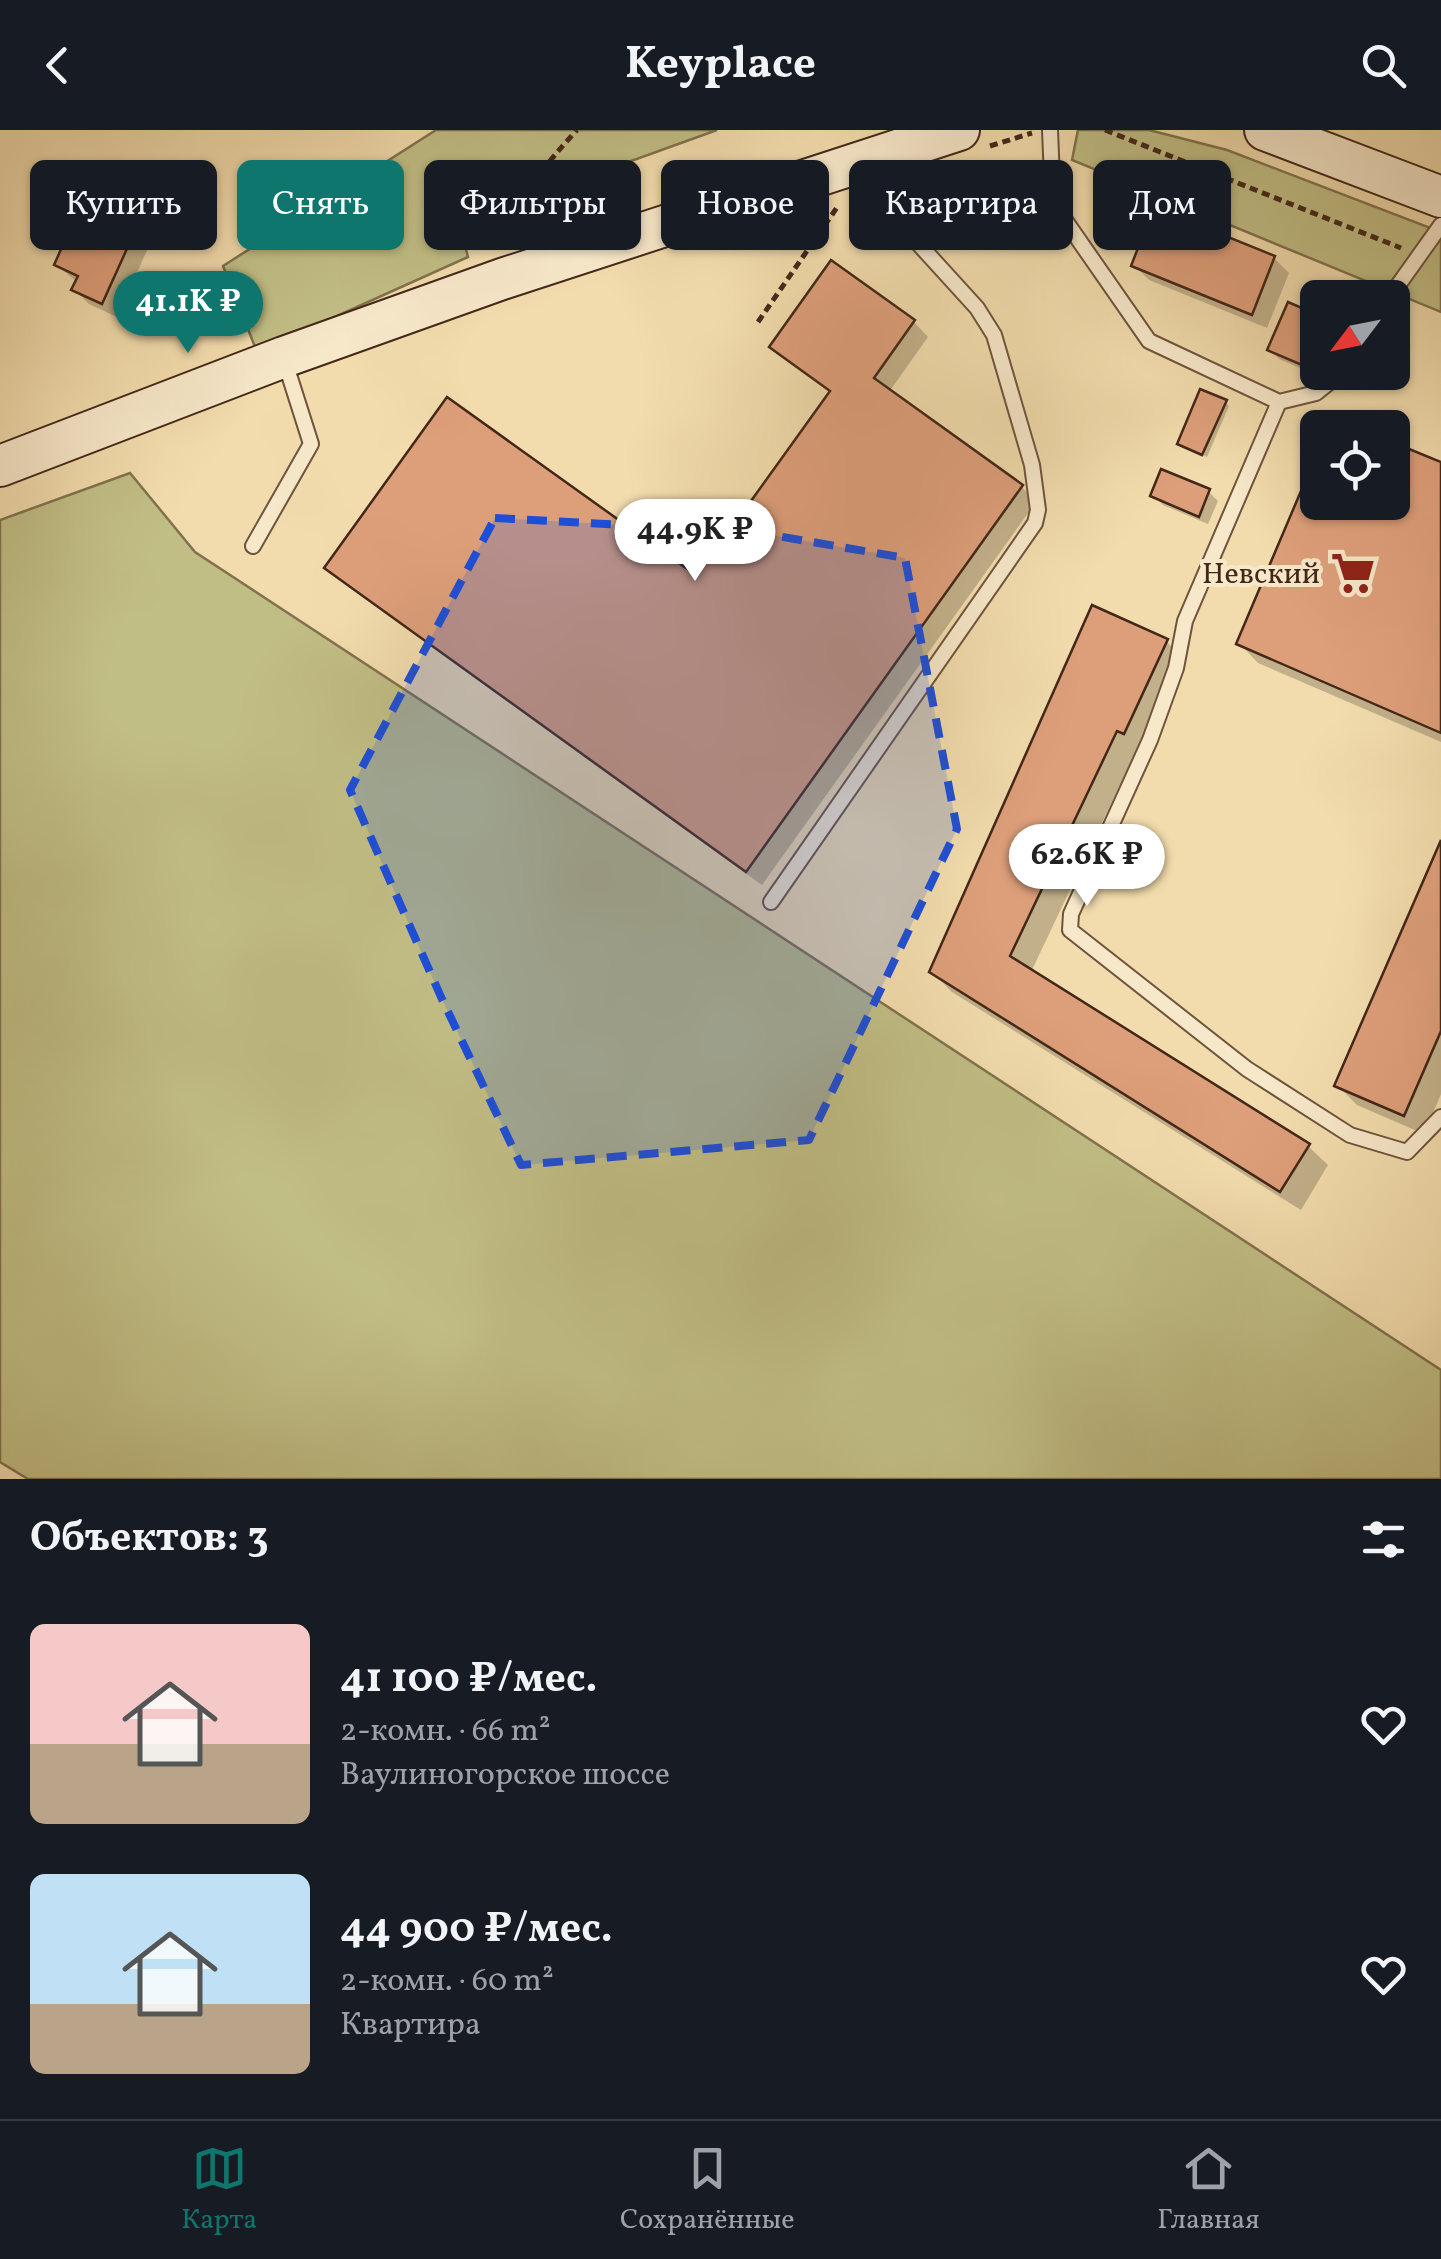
<!DOCTYPE html>
<html lang="ru">
<meta charset="utf-8">
<style>
:root{--surface:#171b24;--page:#242831;--text:#f1f3f6;--muted:#9ea1a6;--line:#363941;--accent:#0f766e}
body{margin:0;font-family:Vollkorn,serif;background:var(--page);color:var(--text);height:100vh;display:flex;flex-direction:column;font-size:38px;white-space:nowrap}
*{box-sizing:border-box;margin:0}
p{font-size:32px;color:var(--muted)}
.icon{flex:none;width:55px;height:55px;fill:none;stroke:currentColor;stroke-width:2;stroke-linecap:round;stroke-linejoin:round}
.map{position:relative;height:1349px;overflow:hidden}
.sheet{display:flex;flex-direction:column;background:var(--surface);flex:1}
.sheet>*{flex:none}
.guide{position:absolute;left:30px;top:30px;width:1382px;height:90px;display:flex;gap:20px}
.needle{width:65px;rotate:238deg}
.tools{position:absolute;left:1300px;top:150px;display:grid;gap:20px}
.tools a{display:grid;place-items:center;width:110px;height:110px;border-radius:15px;background:var(--surface);box-shadow:0 2px 8px #0004;font-size:50px}
.price{position:absolute;translate:-50% -85px;padding:0 22px;border-radius:35px;background:#fff;color:#222;font-size:32px;line-height:65px;filter:drop-shadow(0 2px 5px #0008)}
.price::after{content:'';position:absolute;left:50%;top:60px;width:30px;height:22px;margin-left:-15px;background:inherit;clip-path:polygon(0 0,100% 0,50% 100%)}
.price.selected{background:var(--accent);color:#fff}
ul{padding:0;list-style:none}
li{display:flex;align-items:center;gap:30px;height:250px;padding:0 30px}
li span{display:grid;place-items:center;flex:none;width:280px;height:200px;border-radius:15px;color:#555}
li>.icon{margin-inline-start:auto}
span .icon{width:120px;height:120px;fill:#fffc;stroke-width:1}
li b{font-size:42px}
h2{display:flex;justify-content:space-between;align-items:center;height:120px;padding:0 30px;font-size:42px}
.chip{padding:0 35px;border-radius:15px;background:var(--surface);box-shadow:0 2px 8px #0004;font-size:35px;line-height:90px}
.chip.selected{background:var(--accent);color:#fff}
header{display:flex;justify-content:space-between;align-items:center;height:130px;padding:0 30px;background:var(--surface);font-size:45px;font-weight:700}
.tab-bar{display:flex;justify-content:space-around;align-items:center;height:140px;border-top:2px solid var(--line);background:var(--surface);font-size:28px;color:var(--muted)}
.tab-bar a{display:grid;justify-items:center;gap:5px}
.tab-bar .selected{color:var(--accent)}
.map>svg:first-child{display:block}
.green{fill:#c1be85;stroke:#82724e;stroke-width:2.5}
.shadow{fill:#0003}
.building{fill:#dd9f7a;stroke:#432718;stroke-width:2.5}
.lines{fill:none;stroke-linecap:round;stroke-linejoin:round}
.lane-casing{stroke:#6f543d;stroke-width:18}
.secondary-casing{stroke:#432718;stroke-width:44}
.path{stroke:#432718;stroke-width:5;stroke-dasharray:8 5;stroke-linecap:butt}
.lane{stroke:#f7e8ca;stroke-width:14}
.secondary{stroke:#f7e8ca;stroke-width:40}
.marked{fill:#1d4ed8;fill-opacity:0.2;stroke:#1d4ed8;stroke-width:8;stroke-dasharray:20 12;stroke-linejoin:round}
.labels{text-anchor:middle;stroke-width:8;stroke-linejoin:round;paint-order:stroke}
.poi-label{font-size:30px;fill:#432718;stroke:#f7e8ca;text-anchor:end}
</style>
<header><svg class="icon" aria-label="back" viewBox="0 0 24 24"><path d="M15 5l-7 7 7 7"/></svg>Keyplace<svg class="icon" aria-label="search" viewBox="0 0 24 24"><circle cx="10" cy="10" r="6"/><path d="M15 15l6 6"/></svg></header>
<div class="map">
<svg width="1441" height="1349" viewBox="0 0 1441 1349">
<rect width="100%" height="100%" fill="#f2dcad"/>
<filter id="stains"><feTurbulence type="fractalNoise" baseFrequency=".002" numOctaves="4"/><feColorMatrix values="0 0 0 0 .2 0 0 0 0 .09 0 0 0 0 .02 0 0 0 .5 -.17"/></filter>
<radialGradient id="worn" r=".72"><stop offset=".6" stop-color="#630" stop-opacity="0"/><stop offset="1" stop-color="#630" stop-opacity=".3"/></radialGradient>
<path class="green" d="M 436,0 L 717,0 L 459,93 L 468,127 L 257,222 L 223,136 Z
M 1078,0 L 1149,0 L 1227,20 L 1441,102 L 1441,182 L 1072,30 Z
M 130,343 L 195,422 L 1441,1240 L 1441,1349 L 28,1349 L 0,1332 L 0,390 Z"/>
<path class="shadow" d="M 151,63 L 166,78 L 117,187 L 89,174 L 74,159 L 77,152 L 57,135 Z
M 1274,128 L 1289,143 L 1267,198 L 1149,150 L 1134,135 Z
M 832,133 L 914,192 L 928,207 L 889,262 L 1022,357 L 1036,372 L 762,755 L 342,452 L 327,437 L 697,450 L 831,263 L 772,216 Z
M 1318,188 L 1318,242 L 1328,242 L 1325,249 L 1279,229 L 1270,219 Z
M 1225,272 L 1229,276 L 1207,327 L 1180,313 Z
M 1441,335 L 1441,612 L 1258,533 L 1239,513 L 1318,372 L 1392,372 Z
M 1209,362 L 1218,371 L 1208,394 L 1163,375 L 1153,365 Z
M 1166,511 L 1186,531 L 1144,622 L 1137,619 L 1031,842 L 1308,1016 L 1328,1035 L 1301,1080 L 952,862 L 932,842 Z
M 1441,716 L 1441,964 L 1424,1004 L 1357,975 L 1337,955 Z"/>
<path class="building" d="M 98,36 L 153,61 L 102,174 L 71,160 L 78,146 L 54,135 Z
M 1154,77 L 1275,126 L 1252,185 L 1131,136 Z
M 831,130 L 915,190 L 874,248 L 1023,355 L 746,742 L 324,438 L 447,267 L 697,446 L 830,261 L 769,217 Z
M 1288,172 L 1318,185 L 1316,241 L 1267,220 Z
M 1200,259 L 1227,270 L 1202,325 L 1177,314 Z
M 1333,286 L 1360,298 L 1328,298 Z
M 1392,312 L 1441,332 L 1441,603 L 1236,514 L 1318,321 L 1318,372 L 1392,372 Z
M 1161,339 L 1210,359 L 1199,387 L 1150,366 Z
M 1092,475 L 1168,509 L 1124,604 L 1117,601 L 1010,826 L 1310,1014 L 1280,1062 L 929,842 Z
M 1441,710 L 1441,901 L 1404,986 L 1334,956 Z"/>
<g class="lines">
<g class="lane-casing">
<path id="lane" d="M 1050,0 L 1053,73 L 1149,211 L 1279,272 L 1316,263 L 1342,242
M 1389,168 L 1441,95
M 1279,272 L 1185,491 L 1176,538 L 1150,610 L 1071,784 L 1070,800 L 1247,939 L 1350,1005 L 1407,1022 L 1441,987
M 253,416 L 311,314 L 285,232
M 771,772 L 1035,393 L 1038,380 L 1032,335 L 994,205 L 977,178 L 916,111 L 900,80 L 884,31"/>
</g>
<g class="secondary-casing">
<path id="secondary" d="M 1265,0 L 1441,67
M 0,336 L 284,227 L 502,149 L 959,0"/>
</g>
<path class="path" d="M 1105,0 L 1401,118
M 990,16 L 1032,3
M 510,112 C 519,65 545,35 577,0
M 758,192 L 838,76"/>
<use href="#lane" class="lane"/>
<use href="#secondary" class="secondary"/>
</g>
<path class="marked" d="M 495,388 L 754,402 L 905,428 L 957,699 L 809,1010 L 521,1035 L 441,867 L 350,660 Z"/>
<defs>
<g id="supermarket-bare" transform="scale(3.45)"><path d="M-6-5.5h2.5l.6 2H6L4.5 2H-2.5L-4.4-4H-6ZM-1.5 3.2a1.3 1.3 0 1 0 .1 0ZM3 3.2a1.3 1.3 0 1 0 .1 0Z" fill="#8f2418" stroke="#f7e8ca" stroke-width="2.5" paint-order="stroke"/></g>
</defs>
<g fill-rule="evenodd">
<use href="#supermarket-bare" x="1353" y="443"/>
</g>
<g class="labels">
<g class="poi-label">
<text x="1320" y="453">Невский</text>
</g>
</g>
<rect width="100%" height="100%" filter="url(#stains)"/>
<rect width="100%" height="100%" fill="url(#worn)"/>
</svg>
<div class="tools">
<a><svg class="needle" viewBox="-14 -14 28 28"><path d="M0-13l5 13h-10z" fill="#e53935"/><path d="M0 13l5-13h-10z" fill="#9ea1a6"/></svg></a>
<a><svg class="icon" aria-label="locate" viewBox="0 0 24 24"><circle cx="12" cy="12" r="6"/><path d="M12 2v4M12 18v4M2 12h4M18 12h4"/></svg></a>
</div>
<b class="price selected" style="left:188px;top:226px">41.1K ₽</b>
<b class="price" style="left:695px;top:454px">44.9K ₽</b>
<b class="price" style="left:1087px;top:779px">62.6K ₽</b>
<div class="guide">
<a class="chip">Купить</a>
<a class="chip selected">Снять</a>
<a class="chip">Фильтры</a>
<a class="chip">Новое</a>
<a class="chip">Квартира</a>
<a class="chip">Дом</a>
</div>
</div>
<section class="sheet">
<h2>Объектов: 3<svg class="icon" aria-label="filters" viewBox="0 0 24 24"><path d="M4 7h16M4 17h16"/><circle cx="9" cy="7" r="2"/><circle cx="15" cy="17" r="2"/></svg></h2>
<ul>
<li><span style="background:linear-gradient(#f6c9c9 60%,#b9a48a 0)"><svg class="icon" aria-label="home" viewBox="0 0 24 24"><path d="M3 11l9-7 9 7M6 9v11h12V9"/></svg></span><div><b>41 100 ₽/мес.</b><p>2-комн. · 66 m²</p><p>Ваулиногорское шоссе</p></div><svg class="icon" aria-label="heart" viewBox="0 0 24 24"><path d="M12 20l-8-8c-3-5 5-10 8-4 3-6 11-1 8 4z"/></svg></li>
<li><span style="background:linear-gradient(#bfe0f5 65%,#b9a48a 0)"><svg class="icon" aria-label="home" viewBox="0 0 24 24"><path d="M3 11l9-7 9 7M6 9v11h12V9"/></svg></span><div><b>44 900 ₽/мес.</b><p>2-комн. · 60 m²</p><p>Квартира</p></div><svg class="icon" aria-label="heart" viewBox="0 0 24 24"><path d="M12 20l-8-8c-3-5 5-10 8-4 3-6 11-1 8 4z"/></svg></li>
</ul>
</section>
<nav class="tab-bar">
<a class="selected"><svg class="icon" aria-label="map" viewBox="0 0 24 24"><path d="M3 6l6-2 6 2 6-2v14l-6 2-6-2-6 2zM9 4v14M15 6v14"/></svg>Карта</a>
<a><svg class="icon" aria-label="saved" viewBox="0 0 24 24"><path d="M7 4h10v16l-5-4-5 4z"/></svg>Сохранённые</a>
<a><svg class="icon" aria-label="home" viewBox="0 0 24 24"><path d="M3 11l9-7 9 7M6 9v11h12V9"/></svg>Главная</a>
</nav>
